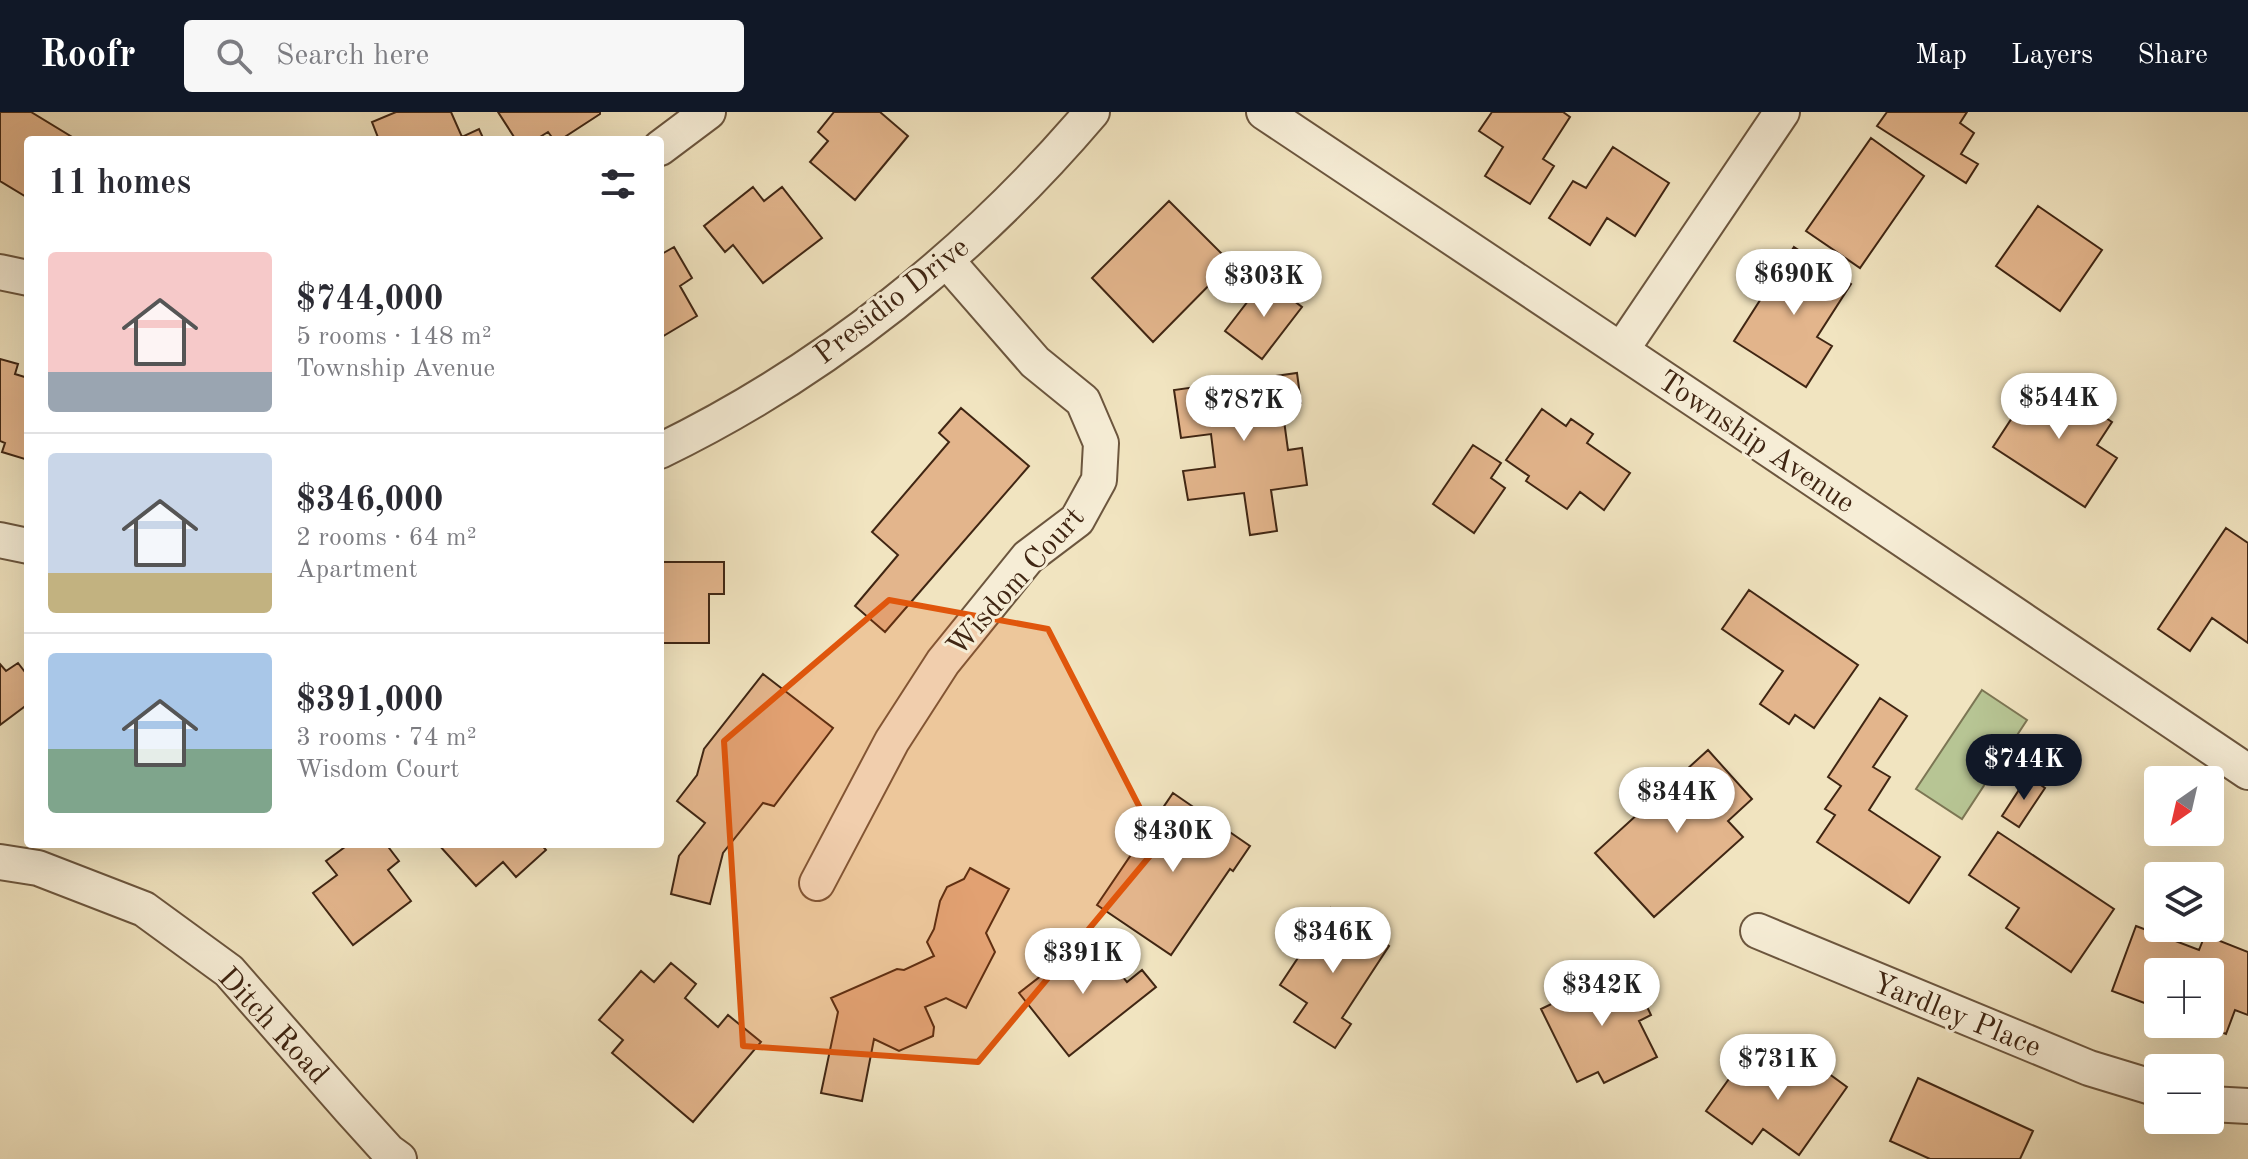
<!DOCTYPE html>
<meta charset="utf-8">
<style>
:root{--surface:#fff;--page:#f7f7f7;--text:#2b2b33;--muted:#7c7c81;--line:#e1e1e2;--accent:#111827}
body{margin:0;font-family:"Old Standard TT",serif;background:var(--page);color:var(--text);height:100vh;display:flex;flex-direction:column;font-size:30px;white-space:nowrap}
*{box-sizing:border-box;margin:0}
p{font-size:26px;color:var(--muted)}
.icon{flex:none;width:44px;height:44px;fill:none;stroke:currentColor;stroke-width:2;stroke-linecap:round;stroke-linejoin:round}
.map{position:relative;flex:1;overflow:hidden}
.panel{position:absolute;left:24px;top:24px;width:640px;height:712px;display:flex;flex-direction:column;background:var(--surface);border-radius:8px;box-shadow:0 8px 32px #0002}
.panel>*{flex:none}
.needle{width:52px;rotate:214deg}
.controls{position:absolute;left:2144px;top:654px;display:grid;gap:16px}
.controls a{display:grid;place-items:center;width:80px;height:80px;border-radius:8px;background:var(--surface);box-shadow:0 8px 32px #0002;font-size:40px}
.price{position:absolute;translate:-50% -68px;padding:0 18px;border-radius:28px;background:#fff;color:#222;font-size:26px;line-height:52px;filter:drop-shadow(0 2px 4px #0008)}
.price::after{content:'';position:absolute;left:50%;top:48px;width:24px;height:18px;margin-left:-12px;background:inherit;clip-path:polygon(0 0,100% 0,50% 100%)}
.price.selected{background:var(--accent);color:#fff}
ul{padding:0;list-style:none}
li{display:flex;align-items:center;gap:24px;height:200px;padding:0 24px}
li+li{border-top:2px solid var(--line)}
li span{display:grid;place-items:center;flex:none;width:224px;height:160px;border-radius:8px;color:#555}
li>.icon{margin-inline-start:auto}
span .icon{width:96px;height:96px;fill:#fffc;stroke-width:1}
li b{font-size:34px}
h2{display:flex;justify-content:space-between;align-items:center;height:96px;padding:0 24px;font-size:34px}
header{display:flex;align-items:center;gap:48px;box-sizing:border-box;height:112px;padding:0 40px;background:var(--accent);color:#fff}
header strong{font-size:38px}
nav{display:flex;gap:44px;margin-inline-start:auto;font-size:28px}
.search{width:560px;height:72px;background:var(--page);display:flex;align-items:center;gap:20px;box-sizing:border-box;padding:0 28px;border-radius:8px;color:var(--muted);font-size:30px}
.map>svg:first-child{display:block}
.grass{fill:#b7c594;stroke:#7c7654;stroke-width:2}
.building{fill:#e3b58c;stroke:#402613;stroke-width:2}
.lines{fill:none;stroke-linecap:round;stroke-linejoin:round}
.minor-casing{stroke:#6c563e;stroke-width:38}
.minor{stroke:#f6edd6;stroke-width:34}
.marked{fill:#e0560c;fill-opacity:0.2;stroke:#e0560c;stroke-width:6;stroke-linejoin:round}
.labels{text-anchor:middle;stroke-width:6;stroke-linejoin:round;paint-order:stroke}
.street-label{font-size:30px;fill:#402613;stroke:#f6edd6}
</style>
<header>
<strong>Roofr</strong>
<div class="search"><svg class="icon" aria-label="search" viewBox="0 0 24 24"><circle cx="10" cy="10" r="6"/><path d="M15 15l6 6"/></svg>Search here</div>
<nav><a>Map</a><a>Layers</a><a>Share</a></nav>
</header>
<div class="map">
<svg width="2248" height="1047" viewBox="0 0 2248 1047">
<rect width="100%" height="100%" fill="#f1e4c0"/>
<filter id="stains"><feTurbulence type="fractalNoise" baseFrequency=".0025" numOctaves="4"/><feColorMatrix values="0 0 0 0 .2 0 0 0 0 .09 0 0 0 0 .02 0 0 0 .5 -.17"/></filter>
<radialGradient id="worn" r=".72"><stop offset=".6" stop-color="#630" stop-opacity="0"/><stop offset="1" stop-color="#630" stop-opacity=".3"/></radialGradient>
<path class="grass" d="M 1982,578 L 2027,608 L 1962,707 L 1916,677 Z"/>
<path class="building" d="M 0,0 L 31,0 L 77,28 L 28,28 L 28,86 L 0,69 Z
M 396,0 L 451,0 L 462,25 L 479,17 L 484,28 L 379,28 L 372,10 Z
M 498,0 L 600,0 L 600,2 L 560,28 L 554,28 L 548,20 L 535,28 L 516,28 Z
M 834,0 L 880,0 L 908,24 L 855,88 L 810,50 L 828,29 L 818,20 Z
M 1492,0 L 1563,0 L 1570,5 L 1543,47 L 1554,54 L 1530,92 L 1485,64 L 1503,35 L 1479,19 Z
M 1887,0 L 1967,0 L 1960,11 L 1974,21 L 1961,42 L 1978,52 L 1966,71 L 1877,14 Z
M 1871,26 L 1924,64 L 1860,156 L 1806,119 Z
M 1613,35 L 1669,71 L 1635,124 L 1607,106 L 1590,133 L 1549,106 L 1573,69 L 1586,76 Z
M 753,75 L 764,89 L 782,75 L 822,126 L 763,171 L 733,133 L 725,140 L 704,114 Z
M 1169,89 L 1231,151 L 1153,230 L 1092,166 Z
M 2038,94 L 2102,138 L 2060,199 L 1996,154 Z
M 674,135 L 692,166 L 680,174 L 697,204 L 660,226 L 660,143 Z
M 1794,135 L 1851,172 L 1817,225 L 1832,234 L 1806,275 L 1734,229 Z
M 1256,152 L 1268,162 L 1254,179 L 1242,169 Z
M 1265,167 L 1302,195 L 1262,247 L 1225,219 Z
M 0,247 L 18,252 L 15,262 L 28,266 L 28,348 L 2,340 L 5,331 L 0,329 Z
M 1297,261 L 1301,291 L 1282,294 L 1288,338 L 1302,336 L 1307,373 L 1271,378 L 1277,419 L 1250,423 L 1244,381 L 1188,388 L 1183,359 L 1215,355 L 1211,322 L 1181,326 L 1174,278 Z
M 2040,263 L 2112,310 L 2097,333 L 2117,346 L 2085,395 L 1993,335 Z
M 961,296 L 1029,354 L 885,520 L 855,494 L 898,443 L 872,420 L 949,330 L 939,321 Z
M 1542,297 L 1566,314 L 1571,307 L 1593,322 L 1587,331 L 1630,361 L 1604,398 L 1580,380 L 1567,397 L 1526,369 L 1529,364 L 1506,348 Z
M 1473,333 L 1501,351 L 1491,366 L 1505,376 L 1474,421 L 1433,392 Z
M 2226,416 L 2248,431 L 2248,531 L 2212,506 L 2190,539 L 2158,517 Z
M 660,450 L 724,450 L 724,482 L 709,482 L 709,531 L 660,531 Z
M 1749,478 L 1858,553 L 1814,616 L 1795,603 L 1789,612 L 1760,592 L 1783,559 L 1722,517 Z
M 18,551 L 28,564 L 28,592 L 0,613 L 0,552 L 6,559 Z
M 763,562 L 833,616 L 774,694 L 763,691 L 723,741 L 710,792 L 671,782 L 679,744 L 705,711 L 677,689 L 697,663 L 704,637 Z
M 1880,586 L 1907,604 L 1873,655 L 1890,665 L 1869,698 L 1940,745 L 1909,791 L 1817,730 L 1835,703 L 1825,697 L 1841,674 L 1828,665 Z
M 1708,638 L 1752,687 L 1728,709 L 1743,725 L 1654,805 L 1595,741 Z
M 2028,664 L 2045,676 L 2019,715 L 2002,704 Z
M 1173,681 L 1250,734 L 1233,759 L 1230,757 L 1171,843 L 1097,793 Z
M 1998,720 L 2114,797 L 2071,860 L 2006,816 L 2019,796 L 1969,763 Z
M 349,732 L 386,732 L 399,749 L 388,758 L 411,789 L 353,833 L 313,781 L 337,763 L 326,749 Z
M 438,732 L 541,732 L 546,738 L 516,765 L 503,750 L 476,774 Z
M 970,756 L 1009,777 L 986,821 L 995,840 L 966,896 L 946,886 L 925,895 L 934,915 L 933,924 L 899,939 L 874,927 L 862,989 L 821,981 L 838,900 L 831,886 L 897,857 L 904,858 L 934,844 L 927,830 L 934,817 L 940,789 L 947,775 L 964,767 Z
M 1331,796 L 1389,834 L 1342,906 L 1351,912 L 1335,936 L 1294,910 L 1307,891 L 1280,873 Z
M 2136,814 L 2199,838 L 2205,823 L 2248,840 L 2248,903 L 2235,898 L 2226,922 L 2200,912 L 2210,912 L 2210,860 L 2158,860 L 2158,896 L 2112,879 Z
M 1091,825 L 1127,870 L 1142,858 L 1156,875 L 1069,944 L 1019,881 Z
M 671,851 L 696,872 L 685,886 L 718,915 L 728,903 L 761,930 L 693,1010 L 612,941 L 623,928 L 599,908 L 641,859 L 654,870 Z
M 1628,855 L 1651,903 L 1639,909 L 1657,945 L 1604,971 L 1598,960 L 1577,970 L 1541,897 Z
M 1795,937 L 1847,975 L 1799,1043 L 1763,1017 L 1752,1032 L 1706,999 L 1741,950 L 1771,970 Z
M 1918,966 L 2033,1019 L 2020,1047 L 1930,1047 L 1890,1029 Z"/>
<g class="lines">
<g class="minor-casing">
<path id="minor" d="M 1264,0 C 1593,218 1921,439 2248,660
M 660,36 L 708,0
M 0,160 L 28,166
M 1622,237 L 1782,0
M 660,339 C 825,259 973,140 1092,0
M 0,428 L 28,434
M 0,750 L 38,756 L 144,797 L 229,859 L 350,997 L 388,1039 L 399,1047
M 817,771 L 892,629 L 943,550 L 1028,445 L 1077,408 L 1099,368 L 1101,331 L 1083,289 L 1035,250 L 947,149
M 1758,819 L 2089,956 L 2158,977
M 2210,992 L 2248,994"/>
</g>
<use href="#minor" class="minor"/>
</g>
<path class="marked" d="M 889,488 L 1048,517 L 1159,733 L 978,950 L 743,934 L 724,629 Z"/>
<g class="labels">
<g class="street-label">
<text transform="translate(891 188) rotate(-38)" y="10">Presidio Drive</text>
<text transform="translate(1757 329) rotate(34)" y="10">Township Avenue</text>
<text transform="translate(1015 469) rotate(-48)" y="10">Wisdom Court</text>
<text transform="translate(1957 902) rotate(22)" y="10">Yardley Place</text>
<text transform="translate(274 913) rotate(47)" y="10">Ditch Road</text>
</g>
</g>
<rect width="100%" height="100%" filter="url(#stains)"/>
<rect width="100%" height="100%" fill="url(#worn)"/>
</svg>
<div class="controls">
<a><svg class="needle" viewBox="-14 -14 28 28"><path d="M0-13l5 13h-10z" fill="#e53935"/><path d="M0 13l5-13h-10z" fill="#7c7c81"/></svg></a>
<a><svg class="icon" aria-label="layers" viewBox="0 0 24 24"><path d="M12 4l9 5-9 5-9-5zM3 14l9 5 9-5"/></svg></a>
<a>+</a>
<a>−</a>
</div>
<b class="price" style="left:1794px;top:205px">$690K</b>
<b class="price" style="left:1264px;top:207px">$303K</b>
<b class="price" style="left:2059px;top:329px">$544K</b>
<b class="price" style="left:1244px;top:331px">$787K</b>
<b class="price selected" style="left:2024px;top:690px">$744K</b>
<b class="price" style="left:1677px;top:723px">$344K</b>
<b class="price" style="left:1173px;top:762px">$430K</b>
<b class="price" style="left:1333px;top:863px">$346K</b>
<b class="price" style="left:1083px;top:884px">$391K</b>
<b class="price" style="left:1602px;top:916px">$342K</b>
<b class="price" style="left:1778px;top:990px">$731K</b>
<section class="panel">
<h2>11 homes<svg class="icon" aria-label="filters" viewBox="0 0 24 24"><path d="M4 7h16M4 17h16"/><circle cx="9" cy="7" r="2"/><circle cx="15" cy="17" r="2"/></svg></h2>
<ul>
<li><span style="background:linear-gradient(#f6c9c9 75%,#9aa5b1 0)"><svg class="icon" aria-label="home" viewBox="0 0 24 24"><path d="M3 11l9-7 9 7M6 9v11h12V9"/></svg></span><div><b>$744,000</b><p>5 rooms · 148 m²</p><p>Township Avenue</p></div></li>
<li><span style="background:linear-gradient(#c9d6e8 75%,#c2b280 0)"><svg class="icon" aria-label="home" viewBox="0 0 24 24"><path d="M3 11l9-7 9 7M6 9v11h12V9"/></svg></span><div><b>$346,000</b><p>2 rooms · 64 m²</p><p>Apartment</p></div></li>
<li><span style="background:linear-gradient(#a9c7e8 60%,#7fa58c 0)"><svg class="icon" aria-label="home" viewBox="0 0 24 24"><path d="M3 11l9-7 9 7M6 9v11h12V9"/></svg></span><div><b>$391,000</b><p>3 rooms · 74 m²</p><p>Wisdom Court</p></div></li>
</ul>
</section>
</div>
